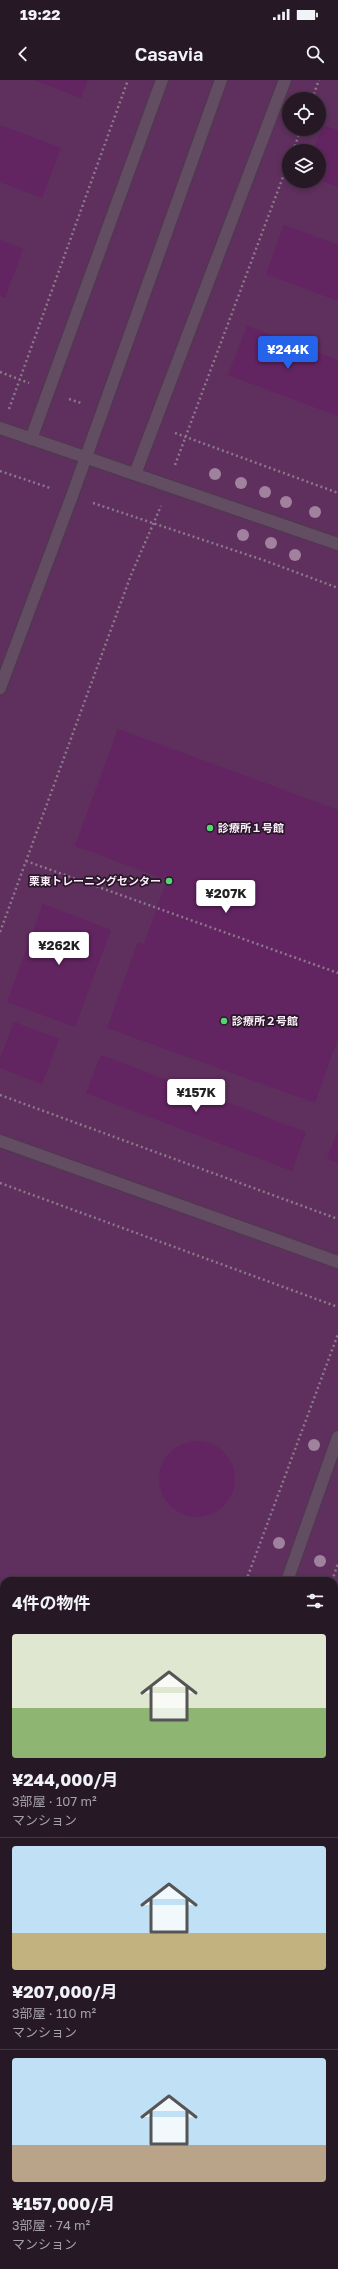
<!DOCTYPE html>
<html lang="ja">
<meta charset="utf-8">
<style>
:root{--surface:#271826;--page:#332532;--text:#f1f3f6;--muted:#a4a0a7;--line:#433743;--accent:#2563eb}
body{margin:0;font-family:"Golos Text","Noto Sans JP",sans-serif;background:var(--page);color:var(--text);height:100vh;display:flex;flex-direction:column;font-size:15px;white-space:nowrap}
*{box-sizing:border-box;margin:0}
p{font-size:13px;color:var(--muted)}
.icon{flex:none;width:22px;height:22px;fill:none;stroke:currentColor;stroke-width:2;stroke-linecap:round;stroke-linejoin:round}
.map{position:relative;flex:1;overflow:hidden}
.details{position:absolute;left:0px;top:1497px;width:338px;height:692px;display:flex;flex-direction:column;background:var(--surface);border-radius:12px 12px 0 0;box-shadow:0 2px 6px #0003,0 0 0 1px var(--line)}
.details>*{flex:none}
.tools{position:absolute;left:282px;top:12px;display:grid;gap:8px}
.tools a{display:grid;place-items:center;width:44px;height:44px;border-radius:50%;background:var(--surface);box-shadow:0 2px 6px #0003,0 0 0 1px var(--line);font-size:20px}
.price{position:absolute;translate:-50% -34px;padding:0 9px;border-radius:4px;background:#fff;color:#222;font-size:13px;line-height:26px;filter:drop-shadow(0 1px 2px #0008)}
.price::after{content:'';position:absolute;left:50%;top:24px;width:12px;height:9px;margin-left:-6px;background:inherit;clip-path:polygon(0 0,100% 0,50% 100%)}
.price.active{background:var(--accent);color:#fff}
ul{padding:0;list-style:none}
li{display:grid;align-content:center;gap:8px;height:212px;padding:0 12px}
li+li{border-top:1px solid var(--line)}
li span{display:grid;place-items:center;height:124px;border-radius:4px;color:#555}
li>.icon{margin-inline-start:auto}
span .icon{width:72px;height:72px;fill:#fffc;stroke-width:1}
li b{font-size:17px}
h2{display:flex;justify-content:space-between;align-items:center;height:48px;padding:0 12px;font-size:17px}
.status{display:flex;justify-content:space-between;align-items:center;height:28px;padding:0 20px;background:var(--surface);direction:ltr}
.status svg{height:11px;fill:currentColor}
header{display:flex;justify-content:space-between;align-items:center;height:52px;padding:0 12px;background:var(--surface);font-size:18px;font-weight:600}
.map>svg:first-child{display:block}
.green{fill:#5f2f5e;fill-rule:evenodd}
.building{fill:#632462}
.lines{fill:none;stroke-linecap:round;stroke-linejoin:round}
.service-casing{stroke:#4c3b4c;stroke-width:14}
.path{stroke:#8a7989;stroke-width:2.5;stroke-dasharray:2 3;stroke-linecap:butt}
.service{stroke:#634d62;stroke-width:12}
.tree{fill:#a0829e}
.poi-dot{fill:#55d672;stroke:#2a1729;stroke-width:1.5}
.labels{text-anchor:middle;stroke-width:3.5;stroke-linejoin:round;paint-order:stroke}
.poi-label{font-size:11px;font-weight:bold;fill:#fbeefa;stroke:#2a1729;text-anchor:start}
</style>
<div class="status"><b>19:22</b><svg viewBox="0 0 49 12"><path d="M0 12V9h3v3zM5 12V6h3v6zM10 12V3h3v9zM15 12V0h3v12zM26 1h20v11H26zM47 4h2v5h-2z"/></svg></div>
<header><svg class="icon" aria-label="back" viewBox="0 0 24 24"><path d="M15 5l-7 7 7 7"/></svg>Casavia<svg class="icon" aria-label="search" viewBox="0 0 24 24"><circle cx="10" cy="10" r="6"/><path d="M15 15l6 6"/></svg></header>
<div class="map">
<svg width="338" height="2189" viewBox="0 0 338 2189">
<rect width="100%" height="100%" fill="#342033"/>
<path class="green" d="M 0,0 L 338,0 L 338,2189 L 0,2189 ZM 289,19 L 319,19 L 319,49 L 289,49 ZM 289,71 L 319,71 L 319,101 L 289,101 ZM 4,1501 L 334,1501 L 334,2185 L 4,2185 Z"/>
<path class="building" d="M 34,0 L 88,0 L 81,18 Z
M 0,45 L 61,68 L 42,118 L 0,102 Z
M 323,45 L 338,50 L 338,107 L 319,100 L 319,71 L 313,71 Z
M 284,145 L 338,165 L 338,221 L 266,194 Z
M 0,160 L 23,169 L 5,218 L 0,216 Z
M 247,246 L 338,280 L 338,336 L 228,295 Z
M 118,649 L 338,730 L 338,958 L 315,1023 L 107,948 L 138,862 L 144,864 L 167,800 L 75,766 Z
M 43,824 L 111,850 L 75,947 L 7,922 Z
M 14,942 L 59,959 L 42,1004 L 0,988 L 0,979 Z
M 101,975 L 306,1052 L 292,1091 L 86,1013 Z
M 338,1049 L 338,1083 L 327,1079 Z
M159 1399a38 38 0 1 1 76 0a38 38 0 1 1-76 0Z
M 334,1589 L 338,1590 L 338,1647 L 334,1646 Z
M 334,1841 L 338,1843 L 338,1863 L 334,1862 Z"/>
<g class="lines">
<g class="service-casing">
<path id="service" d="M 0,348 L 338,464
M 31,359 L 162,0
M 135,394 L 285,0
M 0,608 L 72,416 L 221,0
M 0,1061 L 338,1182
M 287,1501 L 338,1357
M 334,2165 L 338,2163
M 277,2189 L 286,2185"/>
</g>
<path class="path" d="M 312,19 L 319,0
M 293,71 L 301,49
M 0,292 L 29,303
M 69,319 L 81,323
M 9,329 L 128,0
M 175,353 L 338,413
M 175,385 L 289,81
M 0,391 L 50,408
M 93,423 L 266,481 L 338,508
M 26,781 L 338,893
M 0,852 L 131,495 L 161,426
M 0,1015 L 338,1139
M 0,1103 L 338,1227
M 246,1501 L 338,1254
M 332,1501 L 338,1483
M 0,1609 L 4,1613
M 334,1734 L 338,1735
M 334,1772 L 338,1774
M 0,1790 L 4,1793
M 334,1940 L 338,1939
M 334,2040 L 338,2047
M 0,2111 L 4,2114
M 80,2185 L 89,2189
M 131,2189 L 134,2185"/>
<use href="#service" class="service"/>
</g>
<g class="tree">
<circle cx="215" cy="394" r="6"/>
<circle cx="241" cy="403" r="6"/>
<circle cx="265" cy="412" r="6"/>
<circle cx="286" cy="422" r="6"/>
<circle cx="315" cy="432" r="6"/>
<circle cx="243" cy="455" r="6"/>
<circle cx="271" cy="463" r="6"/>
<circle cx="295" cy="475" r="6"/>
<circle cx="314" cy="1365" r="6"/>
<circle cx="279" cy="1463" r="6"/>
<circle cx="320" cy="1481" r="6"/>
</g>
<g class="poi-dot">
<circle cx="210" cy="748" r="4"/>
<circle cx="169" cy="801" r="4"/>
<circle cx="224" cy="941" r="4"/>
</g>
<g class="labels">
<g class="poi-label">
<text x="218" y="752">診療所１号館</text>
<text x="161" y="805" text-anchor="end">栗東トレーニングセンター</text>
<text x="232" y="945">診療所２号館</text>
</g>
</g>
</svg>
<div class="tools">
<a><svg class="icon" aria-label="locate" viewBox="0 0 24 24"><circle cx="12" cy="12" r="6"/><path d="M12 2v4M12 18v4M2 12h4M18 12h4"/></svg></a>
<a><svg class="icon" aria-label="layers" viewBox="0 0 24 24"><path d="M12 4l9 5-9 5-9-5zM3 14l9 5 9-5"/></svg></a>
</div>
<b class="price active" style="left:288px;top:290px">¥244K</b>
<b class="price" style="left:226px;top:834px">¥207K</b>
<b class="price" style="left:59px;top:886px">¥262K</b>
<b class="price" style="left:196px;top:1033px">¥157K</b>
<section class="details">
<h2>4件の物件<svg class="icon" aria-label="filters" viewBox="0 0 24 24"><path d="M4 7h16M4 17h16"/><circle cx="9" cy="7" r="2"/><circle cx="15" cy="17" r="2"/></svg></h2>
<ul>
<li><span style="background:linear-gradient(#dfe7d0 60%,#8fb573 0)"><svg class="icon" aria-label="home" viewBox="0 0 24 24"><path d="M3 11l9-7 9 7M6 9v11h12V9"/></svg></span><div><b>¥244,000/月</b><p>3部屋 · 107 m²</p><p>マンション</p></div></li>
<li><span style="background:linear-gradient(#bfe0f5 70%,#c2b280 0)"><svg class="icon" aria-label="home" viewBox="0 0 24 24"><path d="M3 11l9-7 9 7M6 9v11h12V9"/></svg></span><div><b>¥207,000/月</b><p>3部屋 · 110 m²</p><p>マンション</p></div></li>
<li><span style="background:linear-gradient(#bfe0f5 70%,#b9a48a 0)"><svg class="icon" aria-label="home" viewBox="0 0 24 24"><path d="M3 11l9-7 9 7M6 9v11h12V9"/></svg></span><div><b>¥157,000/月</b><p>3部屋 · 74 m²</p><p>マンション</p></div></li>
</ul>
</section>
</div>
